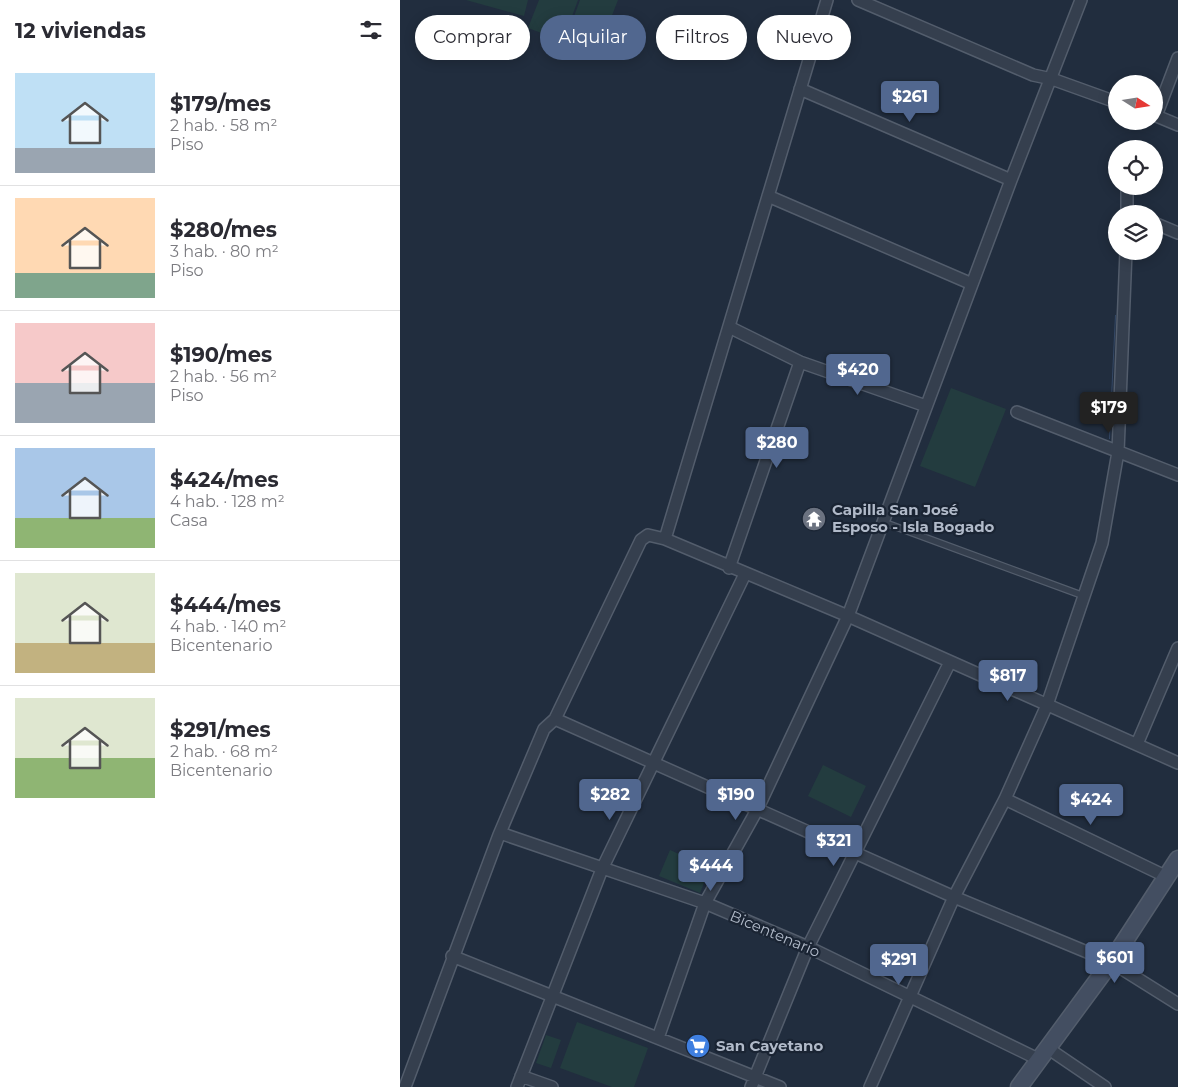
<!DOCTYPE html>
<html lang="es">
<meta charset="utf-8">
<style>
:root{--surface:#fff;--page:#f2f2f3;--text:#2b2b33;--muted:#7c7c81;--line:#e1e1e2;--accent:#51678f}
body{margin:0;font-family:Montserrat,sans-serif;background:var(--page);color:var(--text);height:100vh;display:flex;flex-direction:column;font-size:19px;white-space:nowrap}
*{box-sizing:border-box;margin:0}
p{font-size:16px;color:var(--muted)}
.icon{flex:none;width:28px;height:28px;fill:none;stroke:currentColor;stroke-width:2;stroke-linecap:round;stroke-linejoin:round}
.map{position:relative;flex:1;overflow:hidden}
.drawer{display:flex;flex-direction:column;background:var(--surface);width:400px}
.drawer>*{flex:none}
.banner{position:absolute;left:15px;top:15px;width:475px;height:45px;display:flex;gap:10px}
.needle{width:32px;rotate:102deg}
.tools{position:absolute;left:708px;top:75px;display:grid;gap:10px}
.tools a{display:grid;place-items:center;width:55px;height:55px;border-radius:50%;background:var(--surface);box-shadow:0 2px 12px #0003;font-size:25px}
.price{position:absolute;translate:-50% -42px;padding:0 11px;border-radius:5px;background:var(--accent);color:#fff;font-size:16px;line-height:32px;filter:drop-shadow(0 1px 2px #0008)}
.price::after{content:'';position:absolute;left:50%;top:30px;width:15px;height:11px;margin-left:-8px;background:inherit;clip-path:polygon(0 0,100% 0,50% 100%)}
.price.selected{background:#222;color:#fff}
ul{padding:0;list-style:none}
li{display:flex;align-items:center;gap:15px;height:125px;padding:0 15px}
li+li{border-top:1px solid var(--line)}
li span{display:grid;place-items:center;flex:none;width:140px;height:100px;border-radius:0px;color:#555}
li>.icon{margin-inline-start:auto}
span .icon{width:60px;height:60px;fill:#fffc;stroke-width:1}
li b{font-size:21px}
h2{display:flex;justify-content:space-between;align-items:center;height:60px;padding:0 15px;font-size:21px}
.tag{padding:0 18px;border-radius:22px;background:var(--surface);box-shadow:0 2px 12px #0003;font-size:18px;line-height:45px}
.tag.selected{background:var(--accent);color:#fff}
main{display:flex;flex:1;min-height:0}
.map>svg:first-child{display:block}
.green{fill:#233c3f}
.water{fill:#344866}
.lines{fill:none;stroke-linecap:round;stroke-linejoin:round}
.lane-casing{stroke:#535d6c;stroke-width:8}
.street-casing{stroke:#535d6c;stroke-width:14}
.secondary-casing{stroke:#535d6c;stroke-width:19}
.lane{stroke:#353f4e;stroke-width:5.5}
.street{stroke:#353f4e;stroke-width:11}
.secondary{stroke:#434e61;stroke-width:16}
.labels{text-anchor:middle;stroke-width:4.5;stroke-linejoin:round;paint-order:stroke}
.poi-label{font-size:15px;font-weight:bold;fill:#b1bac9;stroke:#1a2433;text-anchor:start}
.street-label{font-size:15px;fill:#b1bac9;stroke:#1a2433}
</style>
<main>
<section class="drawer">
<h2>12 viviendas<svg class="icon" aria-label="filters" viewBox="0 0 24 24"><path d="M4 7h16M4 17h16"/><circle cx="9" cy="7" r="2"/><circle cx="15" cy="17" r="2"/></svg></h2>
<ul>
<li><span style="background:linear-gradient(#bfe0f5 75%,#9aa5b1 0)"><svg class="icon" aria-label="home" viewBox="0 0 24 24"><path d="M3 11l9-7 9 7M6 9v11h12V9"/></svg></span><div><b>$179/mes</b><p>2 hab. · 58 m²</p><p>Piso</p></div></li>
<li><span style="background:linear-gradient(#ffd9b3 75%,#7fa58c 0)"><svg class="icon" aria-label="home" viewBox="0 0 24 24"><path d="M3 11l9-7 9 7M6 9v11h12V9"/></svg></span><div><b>$280/mes</b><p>3 hab. · 80 m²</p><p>Piso</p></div></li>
<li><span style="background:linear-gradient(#f6c9c9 60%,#9aa5b1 0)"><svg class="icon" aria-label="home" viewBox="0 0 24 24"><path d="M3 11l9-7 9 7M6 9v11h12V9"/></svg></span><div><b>$190/mes</b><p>2 hab. · 56 m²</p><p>Piso</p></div></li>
<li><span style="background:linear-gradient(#a9c7e8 70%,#8fb573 0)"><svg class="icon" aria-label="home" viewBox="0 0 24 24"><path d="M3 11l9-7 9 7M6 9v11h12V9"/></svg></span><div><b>$424/mes</b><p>4 hab. · 128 m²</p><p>Casa</p></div></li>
<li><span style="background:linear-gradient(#dfe7d0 70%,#c2b280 0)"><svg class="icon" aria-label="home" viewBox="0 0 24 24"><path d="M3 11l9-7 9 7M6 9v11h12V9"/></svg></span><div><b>$444/mes</b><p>4 hab. · 140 m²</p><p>Bicentenario</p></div></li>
<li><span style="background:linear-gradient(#dfe7d0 60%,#8fb573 0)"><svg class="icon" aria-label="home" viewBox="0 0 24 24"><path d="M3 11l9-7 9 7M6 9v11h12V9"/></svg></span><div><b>$291/mes</b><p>2 hab. · 68 m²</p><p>Bicentenario</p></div></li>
</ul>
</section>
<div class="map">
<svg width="778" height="1087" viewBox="0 0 778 1087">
<rect width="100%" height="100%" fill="#212d3e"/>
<path class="green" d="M 66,0 L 128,0 L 124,16 Z
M 139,0 L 178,0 L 163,41 L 128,28 Z
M 180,0 L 218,0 L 197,54 L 165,41 Z
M 551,388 L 606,409 L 575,487 L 520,466 Z
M 423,765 L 466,786 L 451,817 L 408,796 Z
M 270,850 L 310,868 L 300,893 L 259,876 Z
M 177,1022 L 248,1048 L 234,1087 L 212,1087 L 160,1068 Z
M 146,1035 L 161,1040 L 151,1068 L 136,1063 Z"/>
<path class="water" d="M 715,315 L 716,315 L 710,439 L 709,439 Z"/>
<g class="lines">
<g class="lane-casing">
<path id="lane" d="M 483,522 L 684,596"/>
</g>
<g class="street-casing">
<path id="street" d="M 458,0 L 633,75 L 652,79 L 716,102
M 400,89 L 611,180
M 754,115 L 778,125
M 756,116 L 778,58
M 727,186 L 727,214
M 368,196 L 572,284
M 754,223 L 778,233
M 329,327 L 400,362 L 526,406
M 617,412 L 778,475
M 265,539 L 427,0
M 329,568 L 400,362
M 155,719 L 554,897 L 711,962 L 778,1004
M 737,744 L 778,648
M 605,799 L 767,877
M 100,833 L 305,903 L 408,947 L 640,1060
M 52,956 L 380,1087
M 258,1038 L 305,903 L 357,810 L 448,616 L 611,180 L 681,0
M 649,1049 L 705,1087
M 121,1076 L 152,1087
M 5,1087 L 99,835 L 144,729 L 155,719 L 241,540 L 248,535 L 265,539 L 448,616 L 778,763
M 117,1087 L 202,869 L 345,574
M 351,1087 L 408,947 L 550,662
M 470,1087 L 554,897 L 605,799 L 647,705 L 702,543 L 718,452 L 726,251"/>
</g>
<g class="secondary-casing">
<path id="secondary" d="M 619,1087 L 711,962 L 778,859"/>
</g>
<use href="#lane" class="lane"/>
<use href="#street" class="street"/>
<use href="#secondary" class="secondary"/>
</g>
<defs>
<g id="temple-disc" transform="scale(1.25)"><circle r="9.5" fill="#6b7280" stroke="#1a2433"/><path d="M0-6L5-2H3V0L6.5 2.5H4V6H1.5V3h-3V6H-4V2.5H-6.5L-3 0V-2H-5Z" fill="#fff"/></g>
<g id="supermarket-disc" transform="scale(1.25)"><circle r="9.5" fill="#3f7fe0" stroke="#1a2433"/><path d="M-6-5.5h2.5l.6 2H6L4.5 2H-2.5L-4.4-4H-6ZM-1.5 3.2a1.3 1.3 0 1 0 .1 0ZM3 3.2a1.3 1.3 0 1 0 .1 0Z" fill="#fff"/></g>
</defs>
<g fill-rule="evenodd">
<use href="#temple-disc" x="414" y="519"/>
<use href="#supermarket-disc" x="298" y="1046"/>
</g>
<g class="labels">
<g class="poi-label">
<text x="432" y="515">Capilla San José<tspan x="432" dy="17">Esposo - Isla Bogado</tspan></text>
<text x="316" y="1051">San Cayetano</text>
</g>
<g class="street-label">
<text transform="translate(375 934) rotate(23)" y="5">Bicentenario</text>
</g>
</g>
</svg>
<div class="tools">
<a><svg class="needle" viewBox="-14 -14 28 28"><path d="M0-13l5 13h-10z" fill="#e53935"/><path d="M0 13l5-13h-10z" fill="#7c7c81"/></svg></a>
<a><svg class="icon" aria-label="locate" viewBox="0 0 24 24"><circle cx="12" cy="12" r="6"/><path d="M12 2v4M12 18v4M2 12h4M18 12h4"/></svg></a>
<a><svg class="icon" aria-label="layers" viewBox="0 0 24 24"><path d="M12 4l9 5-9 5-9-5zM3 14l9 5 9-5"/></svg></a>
</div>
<b class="price" style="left:510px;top:123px">$261</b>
<b class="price" style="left:458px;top:396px">$420</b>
<b class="price selected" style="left:709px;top:434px">$179</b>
<b class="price" style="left:377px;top:469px">$280</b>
<b class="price" style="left:608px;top:702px">$817</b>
<b class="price" style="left:210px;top:821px">$282</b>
<b class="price" style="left:336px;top:821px">$190</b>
<b class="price" style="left:691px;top:826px">$424</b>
<b class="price" style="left:434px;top:867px">$321</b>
<b class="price" style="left:311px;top:892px">$444</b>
<b class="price" style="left:715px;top:984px">$601</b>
<b class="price" style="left:499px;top:986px">$291</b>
<div class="banner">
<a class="tag">Comprar</a>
<a class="tag selected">Alquilar</a>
<a class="tag">Filtros</a>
<a class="tag">Nuevo</a>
</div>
</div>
</main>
